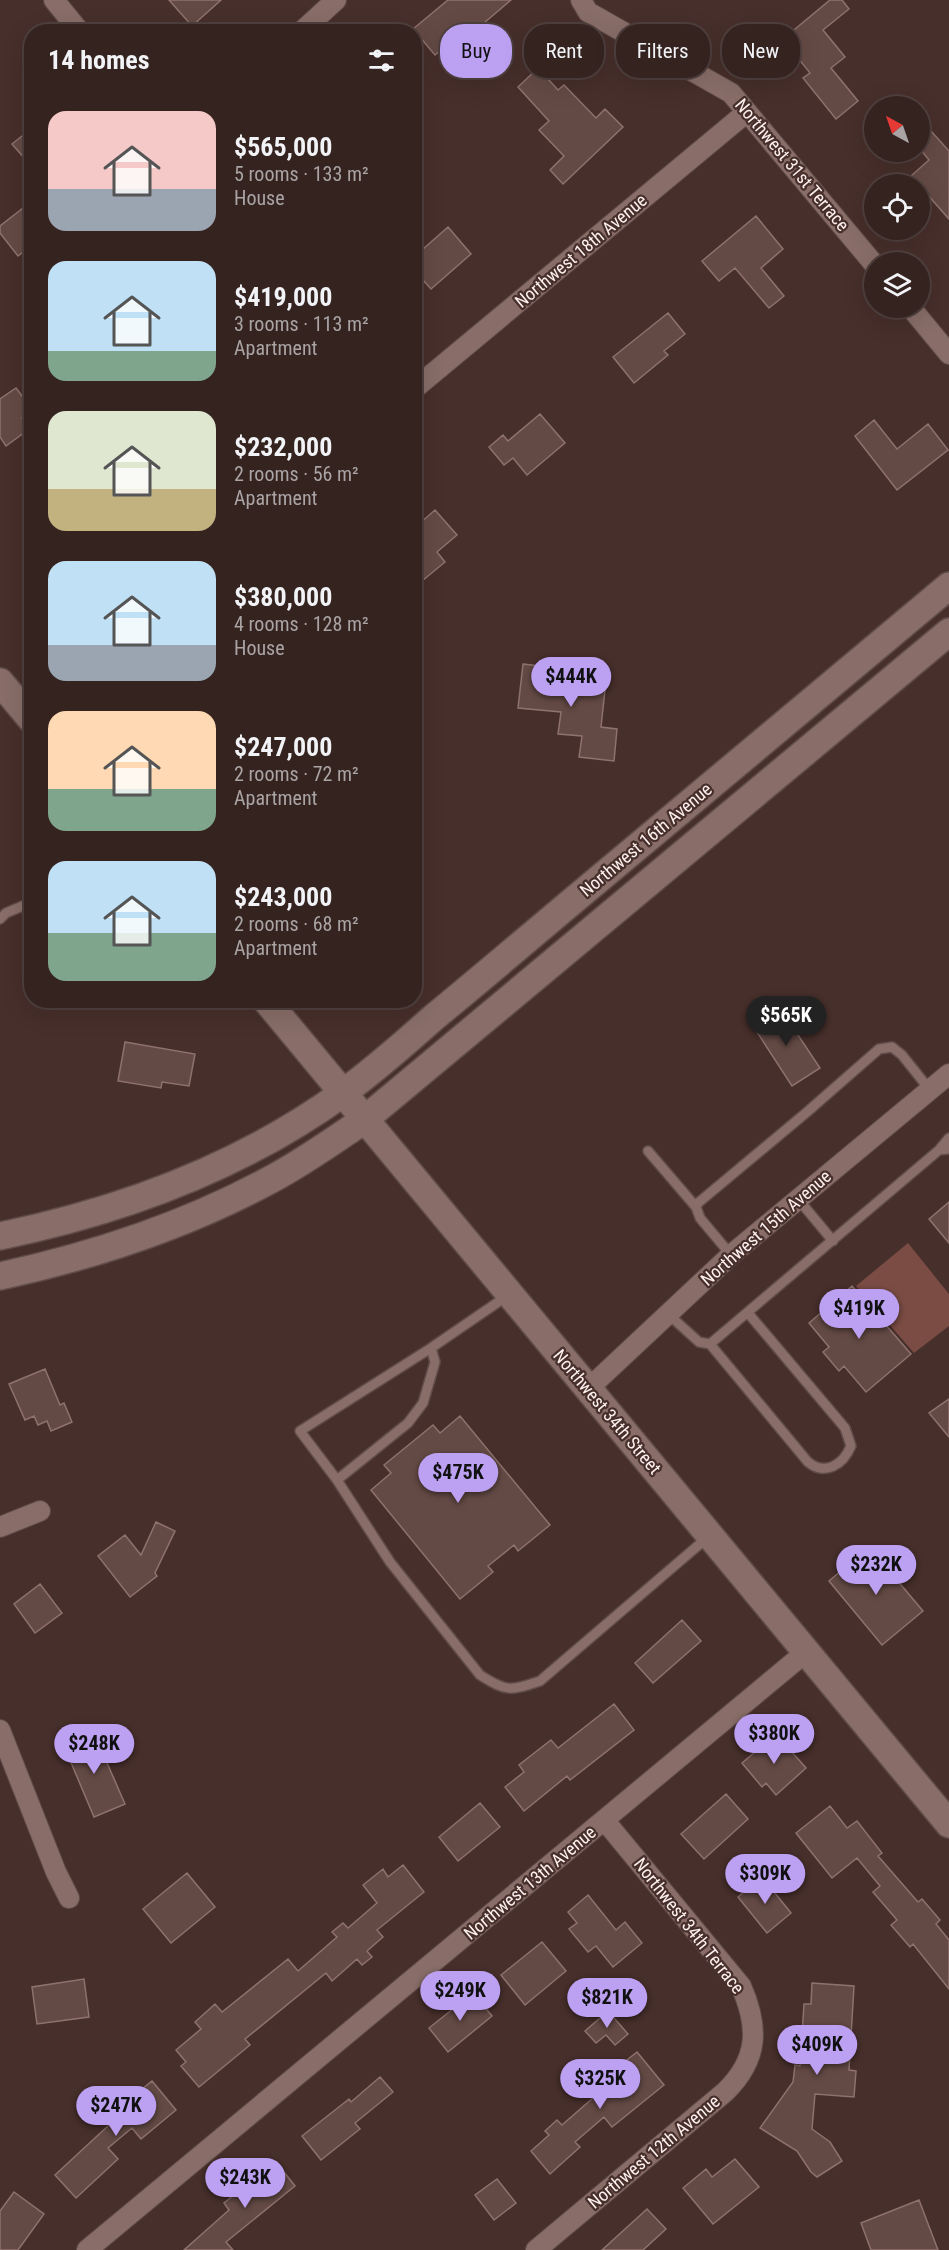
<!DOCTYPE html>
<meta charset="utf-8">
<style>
:root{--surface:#352320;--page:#402f2d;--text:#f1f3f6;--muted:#aaa4a5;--line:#4f403e;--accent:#bca0f2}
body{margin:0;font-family:"Roboto Condensed",sans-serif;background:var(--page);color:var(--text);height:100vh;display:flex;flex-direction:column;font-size:22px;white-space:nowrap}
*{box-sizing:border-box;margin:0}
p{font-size:20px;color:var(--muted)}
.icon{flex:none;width:33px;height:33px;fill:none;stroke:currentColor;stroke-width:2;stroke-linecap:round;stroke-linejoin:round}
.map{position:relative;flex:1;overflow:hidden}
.details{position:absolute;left:24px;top:24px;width:398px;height:984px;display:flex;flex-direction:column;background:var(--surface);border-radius:24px;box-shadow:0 6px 24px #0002,0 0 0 2px var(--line)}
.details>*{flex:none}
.banner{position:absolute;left:440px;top:24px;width:418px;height:54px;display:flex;gap:12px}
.needle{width:39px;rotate:320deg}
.fabs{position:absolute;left:864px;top:96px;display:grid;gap:12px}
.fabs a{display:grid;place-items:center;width:66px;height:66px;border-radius:50%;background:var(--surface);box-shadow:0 6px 24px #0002,0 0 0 2px var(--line);font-size:30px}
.price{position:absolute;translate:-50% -51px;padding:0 14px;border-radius:21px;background:var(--accent);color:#111;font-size:20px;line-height:39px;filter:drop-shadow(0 2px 3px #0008)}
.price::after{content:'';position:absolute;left:50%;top:36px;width:18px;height:14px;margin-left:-9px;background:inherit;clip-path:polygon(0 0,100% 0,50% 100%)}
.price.current{background:#222;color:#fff}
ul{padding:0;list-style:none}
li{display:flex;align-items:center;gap:18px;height:150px;padding:0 24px}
li span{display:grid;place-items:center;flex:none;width:168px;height:120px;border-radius:18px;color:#555}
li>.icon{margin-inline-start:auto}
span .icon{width:72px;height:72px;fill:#fffc;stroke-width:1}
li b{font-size:26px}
h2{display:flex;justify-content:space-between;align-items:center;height:72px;padding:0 24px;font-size:26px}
.tag{padding:0 21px;border-radius:24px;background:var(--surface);box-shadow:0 6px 24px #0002,0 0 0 2px var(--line);font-size:21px;line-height:54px}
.tag.current{background:var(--accent);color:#111}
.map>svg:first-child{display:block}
.grass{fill:#7a4c44}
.building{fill:#644a45;stroke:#8e726d;stroke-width:1.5}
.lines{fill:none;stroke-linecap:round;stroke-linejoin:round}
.service-casing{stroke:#5f4b48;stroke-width:12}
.minor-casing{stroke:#5f4b48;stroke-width:22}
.secondary-casing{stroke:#5f4b48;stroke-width:30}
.service{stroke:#886d68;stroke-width:9}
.minor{stroke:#886d68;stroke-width:20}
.secondary{stroke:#886d68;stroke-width:27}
.labels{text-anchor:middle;stroke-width:4.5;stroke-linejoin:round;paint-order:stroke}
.street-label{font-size:18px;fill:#fdf0ee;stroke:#472f2b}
</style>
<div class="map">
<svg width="949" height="2250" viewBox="0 0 949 2250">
<rect width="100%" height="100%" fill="#472f2b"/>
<path class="grass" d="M 908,1243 L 949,1294 L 949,1326 L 914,1353 L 856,1286 Z"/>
<path class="building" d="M 169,0 L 221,0 L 192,26 Z
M 448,0 L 511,0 L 463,41 L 459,35 L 435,55 L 413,29 Z
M 830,0 L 842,0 L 849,9 L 823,30 L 845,57 L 831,68 L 858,101 L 836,119 L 803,78 L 810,73 L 783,39 Z
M 538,68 L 558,90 L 564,85 L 596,118 L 605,109 L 623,127 L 563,184 L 550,170 L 564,156 L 539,130 L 549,121 L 518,87 Z
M 32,128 L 32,167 L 12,144 Z
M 931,131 L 949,151 L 949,219 L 911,176 L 929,160 L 920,149 L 920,141 Z
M 32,201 L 32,245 L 18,256 L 0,233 L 0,226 Z
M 756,216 L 783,249 L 761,268 L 784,296 L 769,308 L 735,268 L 719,281 L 702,261 Z
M 448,227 L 471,254 L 431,289 L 414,270 L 414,257 Z
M 668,313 L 685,334 L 664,351 L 668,355 L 634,383 L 613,357 Z
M 16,388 L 32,409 L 22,418 L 29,429 L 6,446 L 0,437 L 0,399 Z
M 540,414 L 565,443 L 527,475 L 513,458 L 504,465 L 489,447 L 503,435 L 508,441 Z
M 874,420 L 897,449 L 928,424 L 948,450 L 897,490 L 855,436 Z
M 435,510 L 457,535 L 437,552 L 445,562 L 422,581 L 414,572 L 414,532 L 421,526 L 419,524 Z
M 523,664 L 549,667 L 548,675 L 606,681 L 601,727 L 617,729 L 614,761 L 579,757 L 582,736 L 558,734 L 561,712 L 518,708 Z
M 780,1008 L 820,1068 L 792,1086 L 753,1026 Z
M 125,1042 L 195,1054 L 189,1086 L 162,1082 L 161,1088 L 118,1081 Z
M 949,1202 L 949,1243 L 929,1219 Z
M 852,1286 L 911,1354 L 866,1392 L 844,1366 L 839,1371 L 823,1352 L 829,1347 L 809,1323 Z
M 45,1369 L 60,1405 L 64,1403 L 72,1422 L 51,1431 L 47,1421 L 38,1425 L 34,1416 L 25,1420 L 9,1384 Z
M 949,1399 L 949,1437 L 929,1413 Z
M 460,1416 L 550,1525 L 518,1551 L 514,1545 L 488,1566 L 493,1572 L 460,1599 L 371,1490 L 391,1473 L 384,1465 L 433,1425 L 440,1433 Z
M 156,1522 L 175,1531 L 155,1573 L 157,1576 L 130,1597 L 98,1556 L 125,1535 L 141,1555 Z
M 869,1547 L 923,1611 L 882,1645 L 829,1581 Z
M 40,1584 L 62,1613 L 35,1633 L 14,1604 Z
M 682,1620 L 701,1641 L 653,1683 L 635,1663 Z
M 614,1704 L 634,1730 L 570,1780 L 567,1776 L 524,1811 L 505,1787 L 524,1772 L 519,1765 L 551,1740 L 558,1748 Z
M 94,1733 L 125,1804 L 94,1817 L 64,1746 Z
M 776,1734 L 806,1768 L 776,1795 L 766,1783 L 762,1787 L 742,1763 Z
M 726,1794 L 748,1819 L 704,1859 L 681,1834 Z
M 480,1803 L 500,1827 L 458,1861 L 439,1837 Z
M 830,1806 L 847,1828 L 857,1821 L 882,1853 L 878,1856 L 918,1902 L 922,1899 L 940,1920 L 936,1924 L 949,1940 L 949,1989 L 913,1944 L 910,1947 L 891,1925 L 897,1920 L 873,1892 L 880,1886 L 857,1858 L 832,1878 L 796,1833 Z
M 403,1865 L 424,1892 L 377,1930 L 383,1937 L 367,1951 L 372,1957 L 362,1965 L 357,1959 L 332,1981 L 326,1973 L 245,2039 L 250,2045 L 199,2087 L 181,2066 L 186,2062 L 176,2050 L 201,2029 L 195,2022 L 215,2004 L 222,2012 L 288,1959 L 298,1971 L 337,1937 L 332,1932 L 343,1923 L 348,1928 L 377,1903 L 363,1885 L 383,1869 L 388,1877 Z
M 187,1873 L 215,1907 L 171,1943 L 143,1909 Z
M 762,1877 L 791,1913 L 767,1933 L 738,1897 Z
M 588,1895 L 616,1930 L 625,1922 L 642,1943 L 613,1967 L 596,1946 L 588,1952 L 569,1929 L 577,1923 L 568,1912 Z
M 542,1942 L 566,1971 L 525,2005 L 501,1975 Z
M 84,1979 L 89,2017 L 37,2024 L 32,1987 Z
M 812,1983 L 854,1986 L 849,2070 L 856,2071 L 854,2097 L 815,2094 L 812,2129 L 830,2142 L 842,2161 L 817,2177 L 811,2172 L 797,2151 L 760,2128 L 793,2082 L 795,2065 L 800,2066 L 804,2004 L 811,2004 Z
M 473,1993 L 492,2016 L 448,2052 L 429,2028 Z
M 608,2011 L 628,2034 L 615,2045 L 606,2035 L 596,2043 L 585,2031 Z
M 637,2052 L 664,2085 L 612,2127 L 604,2117 L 575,2142 L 580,2147 L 550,2174 L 531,2151 L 549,2135 L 545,2131 L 557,2120 L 562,2125 L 609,2084 L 604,2078 Z
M 380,2077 L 393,2092 L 355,2123 L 360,2129 L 321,2160 L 302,2136 L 349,2099 L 351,2102 Z
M 152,2081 L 176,2110 L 141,2139 L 132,2128 L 108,2148 L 118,2159 L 76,2198 L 55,2175 L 109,2125 L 105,2119 Z
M 735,2159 L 759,2187 L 713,2224 L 683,2188 L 706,2169 L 712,2177 Z
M 276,2162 L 295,2186 L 226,2242 L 233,2250 L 184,2250 L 229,2210 L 224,2203 Z
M 497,2179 L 516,2203 L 494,2220 L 475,2195 Z
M 14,2192 L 44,2214 L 18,2250 L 0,2250 L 0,2211 Z
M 919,2200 L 938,2250 L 871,2250 L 861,2223 Z
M 647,2209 L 666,2229 L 643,2250 L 602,2250 Z"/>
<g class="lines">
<g class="service-casing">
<path id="service" d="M 0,919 L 6,913 L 32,902
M 939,1150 L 949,1138
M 648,1151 L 696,1207
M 798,1199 L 833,1241
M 731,1255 L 700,1218 L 696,1207 L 698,1203 L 807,1112 L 879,1049 L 892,1047 L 902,1055 L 930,1090
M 668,1314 L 699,1342 L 710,1344 L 939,1150 L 949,1149
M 710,1344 L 808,1462 C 825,1476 843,1465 851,1446 L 845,1428 L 748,1313
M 431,1348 L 435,1362 L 423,1403 L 408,1423 L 337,1480 L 300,1431 L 431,1348 L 507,1296
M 337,1480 L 390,1562 L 480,1675 C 507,1692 510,1691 540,1681 L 708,1537"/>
</g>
<g class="minor-casing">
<path id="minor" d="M 54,0 L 80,32
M 581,0 L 588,12 L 731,93 L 874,264
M 301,32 L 336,0
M 911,308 L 949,354
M 414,389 L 747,112
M 588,1389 L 731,1255 L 949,1074
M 0,1527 L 40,1511
M 0,1730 L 56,1872 L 69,1898
M 87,2250 L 806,1652
M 536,2250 L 725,2092 C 759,2059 759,2027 741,1986 L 605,1821"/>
</g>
<g class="secondary-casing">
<path id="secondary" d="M 0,682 L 32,720
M 266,1000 L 949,1824
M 0,1236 C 122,1211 241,1167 343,1093 C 374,1070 404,1044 433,1018 C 483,977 532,935 581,894 C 704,792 826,688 949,586
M 0,1276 C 93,1256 184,1226 268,1181 C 301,1164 333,1141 364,1120 L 949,632"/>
</g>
<use href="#service" class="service"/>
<use href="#minor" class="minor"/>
<use href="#secondary" class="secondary"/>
</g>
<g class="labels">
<g class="street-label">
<text transform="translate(792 165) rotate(50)" y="6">Northwest 31st Terrace</text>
<text transform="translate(581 251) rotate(-40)" y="6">Northwest 18th Avenue</text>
<text transform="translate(646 840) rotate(-40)" y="6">Northwest 16th Avenue</text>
<text transform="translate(766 1228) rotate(-41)" y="6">Northwest 15th Avenue</text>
<text transform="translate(607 1412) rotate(50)" y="6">Northwest 34th Street</text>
<text transform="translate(530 1883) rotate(-40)" y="6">Northwest 13th Avenue</text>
<text transform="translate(689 1926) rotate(52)" y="6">Northwest 34th Terrace</text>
<text transform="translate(654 2152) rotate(-40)" y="6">Northwest 12th Avenue</text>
</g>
</g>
</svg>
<div class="fabs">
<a><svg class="needle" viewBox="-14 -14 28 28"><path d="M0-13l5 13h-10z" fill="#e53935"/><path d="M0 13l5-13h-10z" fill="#aaa4a5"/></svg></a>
<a><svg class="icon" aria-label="locate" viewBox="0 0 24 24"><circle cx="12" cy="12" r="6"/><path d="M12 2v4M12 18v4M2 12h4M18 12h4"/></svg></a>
<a><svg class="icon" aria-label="layers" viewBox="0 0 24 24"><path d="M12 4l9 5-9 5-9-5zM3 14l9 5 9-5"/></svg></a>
</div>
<b class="price" style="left:571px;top:708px">$444K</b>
<b class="price current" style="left:786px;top:1047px">$565K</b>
<b class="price" style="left:859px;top:1340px">$419K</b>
<b class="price" style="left:458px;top:1504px">$475K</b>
<b class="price" style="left:876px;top:1596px">$232K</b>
<b class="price" style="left:774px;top:1765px">$380K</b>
<b class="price" style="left:94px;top:1775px">$248K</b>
<b class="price" style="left:765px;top:1905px">$309K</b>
<b class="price" style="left:460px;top:2022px">$249K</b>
<b class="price" style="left:607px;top:2029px">$821K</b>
<b class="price" style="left:817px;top:2076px">$409K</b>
<b class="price" style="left:600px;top:2110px">$325K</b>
<b class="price" style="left:116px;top:2137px">$247K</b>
<b class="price" style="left:245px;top:2209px">$243K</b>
<div class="banner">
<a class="tag current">Buy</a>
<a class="tag">Rent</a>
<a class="tag">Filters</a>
<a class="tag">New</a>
</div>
<section class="details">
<h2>14 homes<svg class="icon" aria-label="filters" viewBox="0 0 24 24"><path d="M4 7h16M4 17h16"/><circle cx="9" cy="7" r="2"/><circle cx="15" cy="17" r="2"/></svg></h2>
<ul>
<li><span style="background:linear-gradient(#f6c9c9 65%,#9aa5b1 0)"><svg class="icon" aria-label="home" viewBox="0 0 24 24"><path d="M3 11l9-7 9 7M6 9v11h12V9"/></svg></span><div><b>$565,000</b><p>5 rooms · 133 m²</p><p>House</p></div></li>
<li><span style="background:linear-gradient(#bfe0f5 75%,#7fa58c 0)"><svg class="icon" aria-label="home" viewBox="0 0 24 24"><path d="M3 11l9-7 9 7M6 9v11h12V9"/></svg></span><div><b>$419,000</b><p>3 rooms · 113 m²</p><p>Apartment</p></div></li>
<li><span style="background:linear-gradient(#dfe7d0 65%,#c2b280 0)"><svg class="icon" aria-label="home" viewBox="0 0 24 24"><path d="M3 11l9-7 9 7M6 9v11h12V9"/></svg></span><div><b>$232,000</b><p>2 rooms · 56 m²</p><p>Apartment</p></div></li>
<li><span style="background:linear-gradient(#bfe0f5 70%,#9aa5b1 0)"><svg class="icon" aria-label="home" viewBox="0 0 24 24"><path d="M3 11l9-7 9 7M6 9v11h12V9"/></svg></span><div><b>$380,000</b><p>4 rooms · 128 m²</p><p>House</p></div></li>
<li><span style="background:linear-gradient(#ffd9b3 65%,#7fa58c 0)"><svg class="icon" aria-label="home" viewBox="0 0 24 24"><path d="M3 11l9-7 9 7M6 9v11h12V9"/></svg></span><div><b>$247,000</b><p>2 rooms · 72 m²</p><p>Apartment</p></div></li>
<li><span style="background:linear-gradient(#bfe0f5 60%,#7fa58c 0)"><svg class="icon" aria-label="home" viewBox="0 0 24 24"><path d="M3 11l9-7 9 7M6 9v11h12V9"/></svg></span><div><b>$243,000</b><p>2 rooms · 68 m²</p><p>Apartment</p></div></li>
</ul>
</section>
</div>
